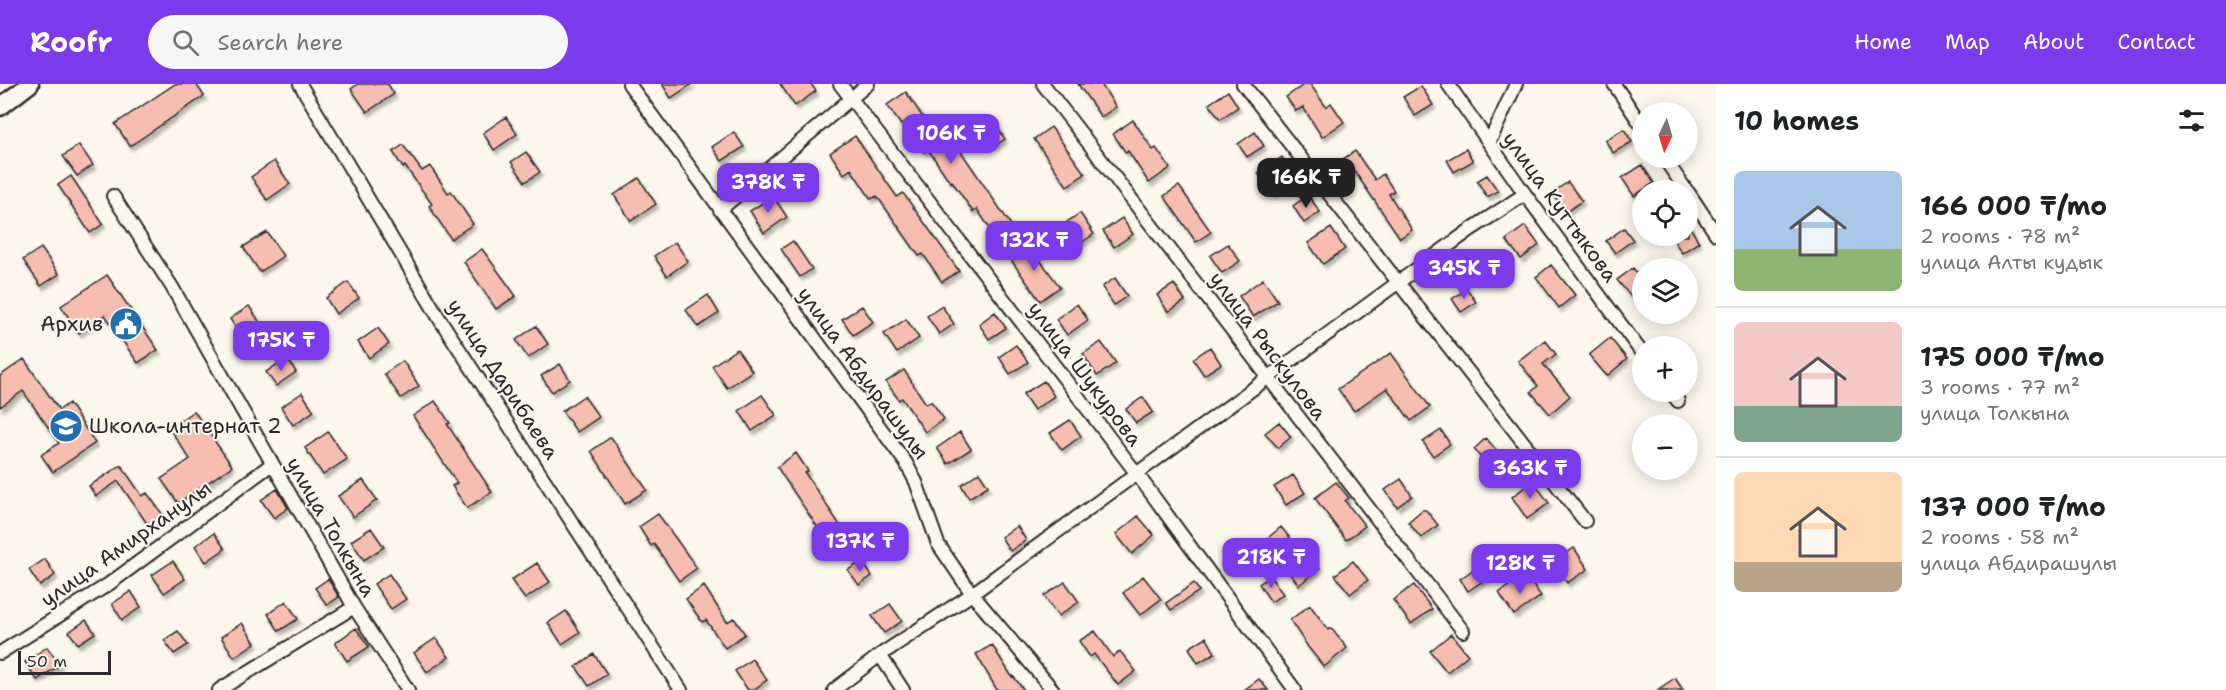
<!DOCTYPE html>
<meta charset="utf-8">
<style>
:root{--surface:#fff;--page:#f6f6f6;--text:#202124;--muted:#757577;--line:#e0e0e0;--accent:#7c3aed}
body{margin:0;font-family:"Shantell Sans",sans-serif;background:var(--page);color:var(--text);height:100vh;display:flex;flex-direction:column;font-size:22px;white-space:nowrap}
*{box-sizing:border-box;margin:0}
p{font-size:20px;color:var(--muted)}
.icon{flex:none;width:33px;height:33px;fill:none;stroke:currentColor;stroke-width:2;stroke-linecap:round;stroke-linejoin:round}
.map{position:relative;flex:1;overflow:hidden}
.panel{display:flex;flex-direction:column;background:var(--surface);width:510px}
.panel>*{flex:none}
.needle{width:39px;rotate:184deg}
.buttons{position:absolute;left:1632px;top:18px;display:grid;gap:12px}
.buttons a{display:grid;place-items:center;width:66px;height:66px;border-radius:50%;background:var(--surface);box-shadow:0 3px 15px #0003;font-size:30px}
.scale{position:absolute;left:18px;bottom:15px;width:93px;box-sizing:border-box;padding-left:6px;border:3px solid #2b2b2b;border-top:0;font-size:16px;line-height:21px;white-space:nowrap;color:#2b2b2b;-webkit-text-stroke:4px #fbf7ec;paint-order:stroke}
.price{position:absolute;translate:-50% -51px;padding:0 14px;border-radius:12px;background:var(--accent);color:#fff;font-size:20px;line-height:39px;filter:drop-shadow(0 2px 3px #0008)}
.price::after{content:'';position:absolute;left:50%;top:36px;width:18px;height:14px;margin-left:-9px;background:inherit;clip-path:polygon(0 0,100% 0,50% 100%)}
.price.active{background:#222;color:#fff}
ul{padding:0;list-style:none}
li{display:flex;align-items:center;gap:18px;height:150px;padding:0 18px}
li+li{border-top:2px solid var(--line)}
li span{display:grid;place-items:center;flex:none;width:168px;height:120px;border-radius:9px;color:#555}
li>.icon{margin-inline-start:auto}
span .icon{width:72px;height:72px;fill:#fffc;stroke-width:1}
li b{font-size:26px}
h2{display:flex;justify-content:space-between;align-items:center;height:72px;padding:0 18px;font-size:26px}
header{display:flex;align-items:center;gap:36px;box-sizing:border-box;height:84px;padding:0 30px;background:var(--accent);color:#fff}
header strong{font-size:28px}
nav{display:flex;gap:33px;margin-inline-start:auto;font-size:21px}
.search{width:420px;height:54px;background:var(--page);display:flex;align-items:center;gap:15px;box-sizing:border-box;padding:0 21px;border-radius:33px;color:var(--muted);font-size:22px}
main{display:flex;flex:1;min-height:0}
.map>svg:first-child{display:block}
.building{fill:#f7bdb1;stroke:#2b2b2b;stroke-width:1.5;filter:url(#shadow)}
.lines{fill:none;stroke-linecap:round;stroke-linejoin:round}
.street-casing{stroke:#2b2b2b;stroke-width:16}
.secondary-casing{stroke:#2b2b2b;stroke-width:21}
.street{stroke:#fbf7ec;stroke-width:12}
.secondary{stroke:#fbf7ec;stroke-width:16}
.labels{text-anchor:middle;stroke-width:4.5;stroke-linejoin:round;paint-order:stroke}
.street-label{font-size:21px;fill:#2b2b2b;stroke:#fbf7ec}
.poi-label{font-size:21px;fill:#2b2b2b;stroke:#fbf7ec;text-anchor:end}
</style>
<header>
<strong>Roofr</strong>
<div class="search"><svg class="icon" aria-label="search" viewBox="0 0 24 24"><circle cx="10" cy="10" r="6"/><path d="M15 15l6 6"/></svg>Search here</div>
<nav><a>Home</a><a>Map</a><a>About</a><a>Contact</a></nav>
</header>
<main>
<div class="map">
<svg width="1716" height="606" viewBox="0 0 1716 606">
<defs>
<filter id="shadow"><feDropShadow dx="2.5" dy="4" stdDeviation="1.5" flood-color="#0004"/></filter>
</defs>
<rect width="100%" height="100%" fill="#fbf7ec"/>
<filter id="ink" filterUnits="userSpaceOnUse"><feTurbulence type="fractalNoise" baseFrequency=".0167" numOctaves="2"/><feDisplacementMap in="SourceGraphic" scale="12" xChannelSelector="R" yChannelSelector="G"/><feConvolveMatrix kernelMatrix="1 2 1 2 8 2 1 2 1" color-interpolation-filters="sRGB"/></filter>
<g filter="url(#ink)">
<path class="building" d="M 175,0 L 196,0 L 204,12 L 130,62 L 115,40 Z
M 358,0 L 388,0 L 394,10 L 367,28 L 351,5 Z
M 662,0 L 692,0 L 671,14 Z
M 780,0 L 811,0 L 816,7 L 795,22 Z
M 1078,0 L 1101,0 L 1116,23 L 1101,33 Z
M 1305,0 L 1310,0 L 1326,23 L 1331,19 L 1344,38 L 1322,53 L 1303,23 L 1296,27 L 1286,13 Z
M 1421,2 L 1433,21 L 1415,32 L 1403,13 Z
M 1228,7 L 1238,23 L 1220,35 L 1209,20 Z
M 906,8 L 928,41 L 932,39 L 954,70 L 960,66 L 1013,144 L 997,155 L 977,125 L 973,128 L 952,97 L 950,98 L 928,65 L 924,68 L 904,39 L 901,41 L 887,21 Z
M 506,33 L 517,50 L 494,66 L 483,49 Z
M 1133,36 L 1153,66 L 1156,64 L 1170,84 L 1149,99 L 1128,67 L 1126,69 L 1113,50 Z
M 994,38 L 1005,55 L 995,62 L 984,45 Z
M 1051,43 L 1085,90 L 1067,102 L 1034,55 Z
M 1624,45 L 1632,58 L 1613,69 L 1605,56 Z
M 734,48 L 744,63 L 722,77 L 712,63 Z
M 1255,48 L 1264,62 L 1247,73 L 1238,60 Z
M 855,52 L 897,113 L 903,109 L 959,187 L 942,198 L 923,170 L 919,172 L 877,112 L 871,115 L 851,85 L 844,90 L 830,69 Z
M 79,61 L 93,81 L 77,92 L 63,72 Z
M 403,61 L 422,87 L 430,82 L 448,109 L 451,107 L 473,140 L 451,155 L 429,122 L 432,120 L 405,82 L 403,84 L 393,68 Z
M 1466,65 L 1473,77 L 1454,88 L 1447,76 Z
M 1355,67 L 1375,96 L 1383,90 L 1394,107 L 1389,110 L 1412,146 L 1400,154 L 1355,88 L 1353,89 L 1343,75 Z
M 526,68 L 540,88 L 525,98 L 511,78 Z
M 1282,73 L 1295,94 L 1272,110 L 1258,89 Z
M 274,77 L 290,100 L 267,116 L 251,93 Z
M 1642,81 L 1654,99 L 1634,112 L 1622,94 Z
M 1487,91 L 1498,107 L 1487,113 L 1477,97 Z
M 71,92 L 103,140 L 90,149 L 58,101 Z
M 639,94 L 656,120 L 631,137 L 614,111 Z
M 1568,98 L 1582,117 L 1566,128 L 1552,109 Z
M 1179,102 L 1211,148 L 1196,158 L 1164,112 Z
M 1308,111 L 1320,128 L 1304,139 L 1293,122 Z
M 773,112 L 787,133 L 764,149 L 750,127 Z
M 1080,129 L 1094,150 L 1081,159 L 1067,138 Z
M 1122,134 L 1133,150 L 1114,163 L 1103,147 Z
M 1688,140 L 1699,158 L 1682,169 L 1671,152 L 1688,152 Z
M 1525,142 L 1539,161 L 1521,175 L 1506,156 Z
M 1331,144 L 1345,165 L 1323,180 L 1308,159 Z
M 1624,144 L 1633,156 L 1615,169 L 1606,157 Z
M 267,148 L 283,172 L 260,188 L 243,163 Z
M 793,157 L 812,185 L 800,193 L 781,165 Z
M 675,158 L 688,177 L 667,192 L 654,172 Z
M 1028,160 L 1060,203 L 1040,217 L 1009,173 Z
M 1228,160 L 1240,177 L 1222,189 L 1210,172 Z
M 41,164 L 59,190 L 41,202 L 23,176 Z
M 482,165 L 516,212 L 496,225 L 464,178 Z
M 1551,181 L 1575,211 L 1559,224 L 1536,193 Z
M 1633,184 L 1642,196 L 1642,204 L 1631,213 L 1617,196 Z
M 107,191 L 158,266 L 138,279 L 105,231 L 79,249 L 61,222 Z
M 1115,194 L 1127,212 L 1114,221 L 1102,203 Z
M 1263,195 L 1278,217 L 1253,233 L 1239,212 Z
M 348,198 L 359,214 L 336,230 L 326,214 Z
M 1174,200 L 1185,217 L 1168,228 L 1157,211 Z
M 1467,205 L 1476,218 L 1461,228 L 1452,215 Z
M 708,211 L 719,229 L 698,243 L 686,226 Z
M 1077,220 L 1088,236 L 1067,251 L 1056,235 Z
M 249,222 L 263,243 L 244,256 L 230,235 Z
M 862,222 L 873,238 L 853,251 L 842,235 Z
M 942,222 L 954,240 L 939,250 L 927,232 Z
M 995,228 L 1006,244 L 989,255 L 979,240 Z
M 906,235 L 919,254 L 897,269 L 884,250 Z
M 536,242 L 548,260 L 528,274 L 516,256 Z
M 378,244 L 389,260 L 369,274 L 358,258 Z
M 1610,254 L 1627,275 L 1607,292 L 1589,271 Z
M 1545,256 L 1556,270 L 1543,280 L 1570,312 L 1550,330 L 1531,308 L 1538,302 L 1518,277 Z
M 1101,258 L 1116,279 L 1097,292 L 1083,270 Z
M 1016,261 L 1028,278 L 1010,290 L 999,273 Z
M 1210,263 L 1221,280 L 1204,291 L 1193,275 Z
M 737,265 L 752,287 L 727,304 L 712,282 Z
M 1391,269 L 1430,323 L 1411,337 L 1387,304 L 1354,327 L 1338,305 Z
M 287,274 L 296,288 L 276,302 L 266,288 Z
M 24,275 L 59,326 L 69,319 L 95,359 L 53,388 L 41,371 L 59,359 L 23,307 L 0,323 L 0,292 Z
M 403,277 L 419,302 L 401,314 L 384,290 Z
M 560,280 L 570,296 L 552,308 L 541,292 Z
M 904,286 L 926,320 L 931,317 L 944,335 L 925,348 L 902,314 L 899,316 L 886,298 Z
M 1044,297 L 1054,312 L 1034,326 L 1023,310 Z
M 302,309 L 314,327 L 293,341 L 281,323 Z
M 762,311 L 776,331 L 752,347 L 739,327 Z
M 584,312 L 599,333 L 577,348 L 562,327 Z
M 1143,313 L 1153,328 L 1136,339 L 1126,325 Z
M 435,317 L 450,339 L 447,340 L 492,408 L 467,424 L 452,402 L 457,399 L 413,332 Z
M 194,327 L 232,382 L 178,419 L 161,395 L 190,375 L 169,344 Z
M 1070,336 L 1081,352 L 1062,366 L 1050,349 Z
M 1279,338 L 1291,353 L 1278,364 L 1265,349 Z
M 1441,346 L 1450,360 L 1433,372 L 1423,358 Z
M 328,348 L 347,375 L 323,391 L 305,364 Z
M 960,348 L 971,365 L 948,380 L 937,364 Z
M 611,353 L 647,406 L 625,420 L 591,367 Z
M 1486,354 L 1497,367 L 1484,378 L 1474,365 Z
M 796,369 L 808,387 L 805,389 L 852,459 L 833,472 L 817,449 L 820,447 L 777,383 Z
M 121,381 L 142,412 L 147,409 L 163,431 L 148,441 L 118,397 L 96,412 L 89,402 Z
M 979,388 L 988,402 L 969,414 L 961,401 Z
M 1293,391 L 1305,409 L 1286,421 L 1274,403 Z
M 1401,395 L 1412,412 L 1397,423 L 1385,406 Z
M 363,396 L 377,416 L 353,433 L 338,412 Z
M 1533,397 L 1549,419 L 1527,435 L 1512,413 Z
M 1336,398 L 1349,414 L 1345,417 L 1365,442 L 1346,456 L 1315,414 Z
M 277,405 L 288,424 L 274,434 L 261,416 Z
M 1422,426 L 1426,426 L 1438,441 L 1421,454 L 1408,438 Z
M 658,430 L 697,484 L 679,497 L 654,460 L 651,462 L 639,443 Z
M 1138,432 L 1154,451 L 1132,470 L 1116,450 Z
M 1017,442 L 1026,456 L 1010,467 L 1001,453 Z
M 1281,443 L 1301,468 L 1305,465 L 1320,484 L 1299,501 L 1264,457 Z
M 371,444 L 384,463 L 364,476 L 351,457 Z
M 214,449 L 225,465 L 206,478 L 195,462 Z
M 1574,464 L 1588,485 L 1567,499 L 1553,478 Z
M 45,475 L 55,491 L 40,502 L 29,486 Z
M 173,477 L 185,495 L 164,509 L 152,491 Z
M 862,477 L 872,492 L 859,501 L 848,486 Z
M 1353,477 L 1368,496 L 1350,510 L 1335,491 Z
M 1484,478 L 1493,490 L 1468,507 L 1460,495 Z
M 537,479 L 550,498 L 525,515 L 511,496 Z
M 389,490 L 406,515 L 391,525 L 374,500 Z
M 1525,490 L 1541,512 L 1514,531 L 1499,509 Z
M 1143,492 L 1161,515 L 1140,531 L 1123,509 Z
M 1270,492 L 1283,510 L 1271,518 L 1259,500 Z
M 328,495 L 339,513 L 327,521 L 315,504 Z
M 1065,498 L 1079,518 L 1058,532 L 1044,512 Z
M 1194,499 L 1199,507 L 1171,526 L 1166,519 Z
M 1414,501 L 1432,525 L 1411,540 L 1393,516 Z
M 704,502 L 727,538 L 734,534 L 745,550 L 725,564 L 706,536 L 702,538 L 686,515 Z
M 131,507 L 141,523 L 122,536 L 112,520 Z
M 286,517 L 298,535 L 279,547 L 268,530 Z
M 890,520 L 902,537 L 884,549 L 872,532 Z
M 1310,521 L 1328,546 L 1331,544 L 1347,564 L 1324,583 L 1308,563 L 1290,536 Z
M 566,527 L 580,548 L 562,560 L 548,539 Z
M 86,536 L 95,549 L 78,560 L 69,548 Z
M 242,539 L 255,559 L 234,573 L 221,553 Z
M 356,544 L 369,563 L 347,577 L 335,559 Z
M 178,547 L 188,561 L 174,570 L 164,556 Z
M 1095,547 L 1113,573 L 1120,567 L 1136,587 L 1118,601 L 1094,570 L 1090,573 L 1079,557 Z
M 1451,550 L 1468,571 L 1447,588 L 1430,567 Z
M 1206,553 L 1215,569 L 1198,579 L 1189,564 Z
M 436,554 L 449,573 L 427,588 L 414,569 Z
M 992,561 L 1012,593 L 1013,592 L 1024,606 L 997,606 L 976,570 Z
M 47,563 L 60,581 L 37,596 L 25,578 Z
M 594,570 L 607,590 L 589,602 L 576,583 Z
M 752,575 L 767,596 L 753,606 L 748,606 L 735,587 Z
M 1675,594 L 1683,606 L 1657,606 Z
M 1259,595 L 1268,606 L 1244,606 Z"/>
<g class="lines">
<g class="street-casing">
<path id="street" d="M 300,0 L 439,234 L 681,606
M 629,0 L 906,379 L 916,398 L 938,460 L 972,510 L 1053,606
M 840,0 L 1137,390 L 1295,606
M 1043,0 L 1463,547
M 1243,0 L 1585,437
M 1448,0 L 1525,110 L 1642,269
M 1614,0 L 1642,42
M 1489,59 L 1516,0
M 1664,74 L 1686,106
M 1688,108 L 1716,150
M 113,112 L 172,203 L 354,523 L 408,606
M 720,126 L 868,0
M 1671,308 L 1678,317
M 0,569 L 109,500 L 272,380
M 880,571 L 903,606
M 219,606 L 354,523
M 834,606 L 880,571 L 972,510 L 1470,146 L 1525,110"/>
</g>
<g class="secondary-casing">
<path id="secondary" d="M 0,23 L 30,0"/>
</g>
<use href="#street" class="street"/>
<use href="#secondary" class="secondary"/>
</g>
</g>
<defs>
<g id="civic-disc" transform="scale(1.725)"><circle r="9.5" fill="#1f6fb2" stroke="#fbf7ec"/><path d="M-.6-6.5H3V-4.5H.6V-3L4-1V1h2V6H-6V1h2V-1L-.6-3ZM-1.2 2.5V6h2.4V2.5Z" fill="#fff"/></g>
<g id="school-disc" transform="scale(1.725)"><circle r="9.5" fill="#1f6fb2" stroke="#fbf7ec"/><path d="M0-5L7-2L0 1L-7-2ZM-4 1L0 2.5L4 1V4Q0 6-4 4Z" fill="#fff"/></g>
</defs>
<g fill-rule="evenodd">
<use href="#civic-disc" x="126" y="240"/>
<use href="#school-disc" x="66" y="342"/>
</g>
<g class="labels">
<g class="street-label">
<text transform="translate(1560 123) rotate(54)" y="7">улица Куттыкова</text>
<text transform="translate(1268 262) rotate(53)" y="7">улица Рыскулова</text>
<text transform="translate(863 289) rotate(54)" y="7">улица Абдирашулы</text>
<text transform="translate(1085 290) rotate(53)" y="7">улица Шукурова</text>
<text transform="translate(503 295) rotate(57)" y="7">улица Дарибаева</text>
<text transform="translate(331 443) rotate(60)" y="7">улица Толкына</text>
<text transform="translate(126 460) rotate(-35)" y="7">улица Амирханулы</text>
</g>
<g class="poi-label">
<text x="103" y="247">Архив</text>
<text x="89" y="349" text-anchor="start">Школа-интернат 2</text>
</g>
</g>
</svg>
<div class="buttons">
<a><svg class="needle" viewBox="-14 -14 28 28"><path d="M0-13l5 13h-10z" fill="#e53935"/><path d="M0 13l5-13h-10z" fill="#757577"/></svg></a>
<a><svg class="icon" aria-label="locate" viewBox="0 0 24 24"><circle cx="12" cy="12" r="6"/><path d="M12 2v4M12 18v4M2 12h4M18 12h4"/></svg></a>
<a><svg class="icon" aria-label="layers" viewBox="0 0 24 24"><path d="M12 4l9 5-9 5-9-5zM3 14l9 5 9-5"/></svg></a>
<a>+</a>
<a>−</a>
</div>
<div class="scale">50 m</div>
<b class="price" style="left:951px;top:81px">106K ₸</b>
<b class="price active" style="left:1306px;top:125px">166K ₸</b>
<b class="price" style="left:768px;top:130px">378K ₸</b>
<b class="price" style="left:1034px;top:188px">132K ₸</b>
<b class="price" style="left:1464px;top:216px">345K ₸</b>
<b class="price" style="left:281px;top:288px">175K ₸</b>
<b class="price" style="left:1530px;top:416px">363K ₸</b>
<b class="price" style="left:860px;top:489px">137K ₸</b>
<b class="price" style="left:1271px;top:505px">218K ₸</b>
<b class="price" style="left:1520px;top:511px">128K ₸</b>
</div>
<section class="panel">
<h2>10 homes<svg class="icon" aria-label="filters" viewBox="0 0 24 24"><path d="M4 7h16M4 17h16"/><circle cx="9" cy="7" r="2"/><circle cx="15" cy="17" r="2"/></svg></h2>
<ul>
<li><span style="background:linear-gradient(#a9c7e8 65%,#8fb573 0)"><svg class="icon" aria-label="home" viewBox="0 0 24 24"><path d="M3 11l9-7 9 7M6 9v11h12V9"/></svg></span><div><b>166 000 ₸/mo</b><p>2 rooms · 78 m²</p><p>улица Алты кудык</p></div></li>
<li><span style="background:linear-gradient(#f6c9c9 70%,#7fa58c 0)"><svg class="icon" aria-label="home" viewBox="0 0 24 24"><path d="M3 11l9-7 9 7M6 9v11h12V9"/></svg></span><div><b>175 000 ₸/mo</b><p>3 rooms · 77 m²</p><p>улица Толкына</p></div></li>
<li><span style="background:linear-gradient(#ffd9b3 75%,#b9a48a 0)"><svg class="icon" aria-label="home" viewBox="0 0 24 24"><path d="M3 11l9-7 9 7M6 9v11h12V9"/></svg></span><div><b>137 000 ₸/mo</b><p>2 rooms · 58 m²</p><p>улица Абдирашулы</p></div></li>
</ul>
</section>
</main>
